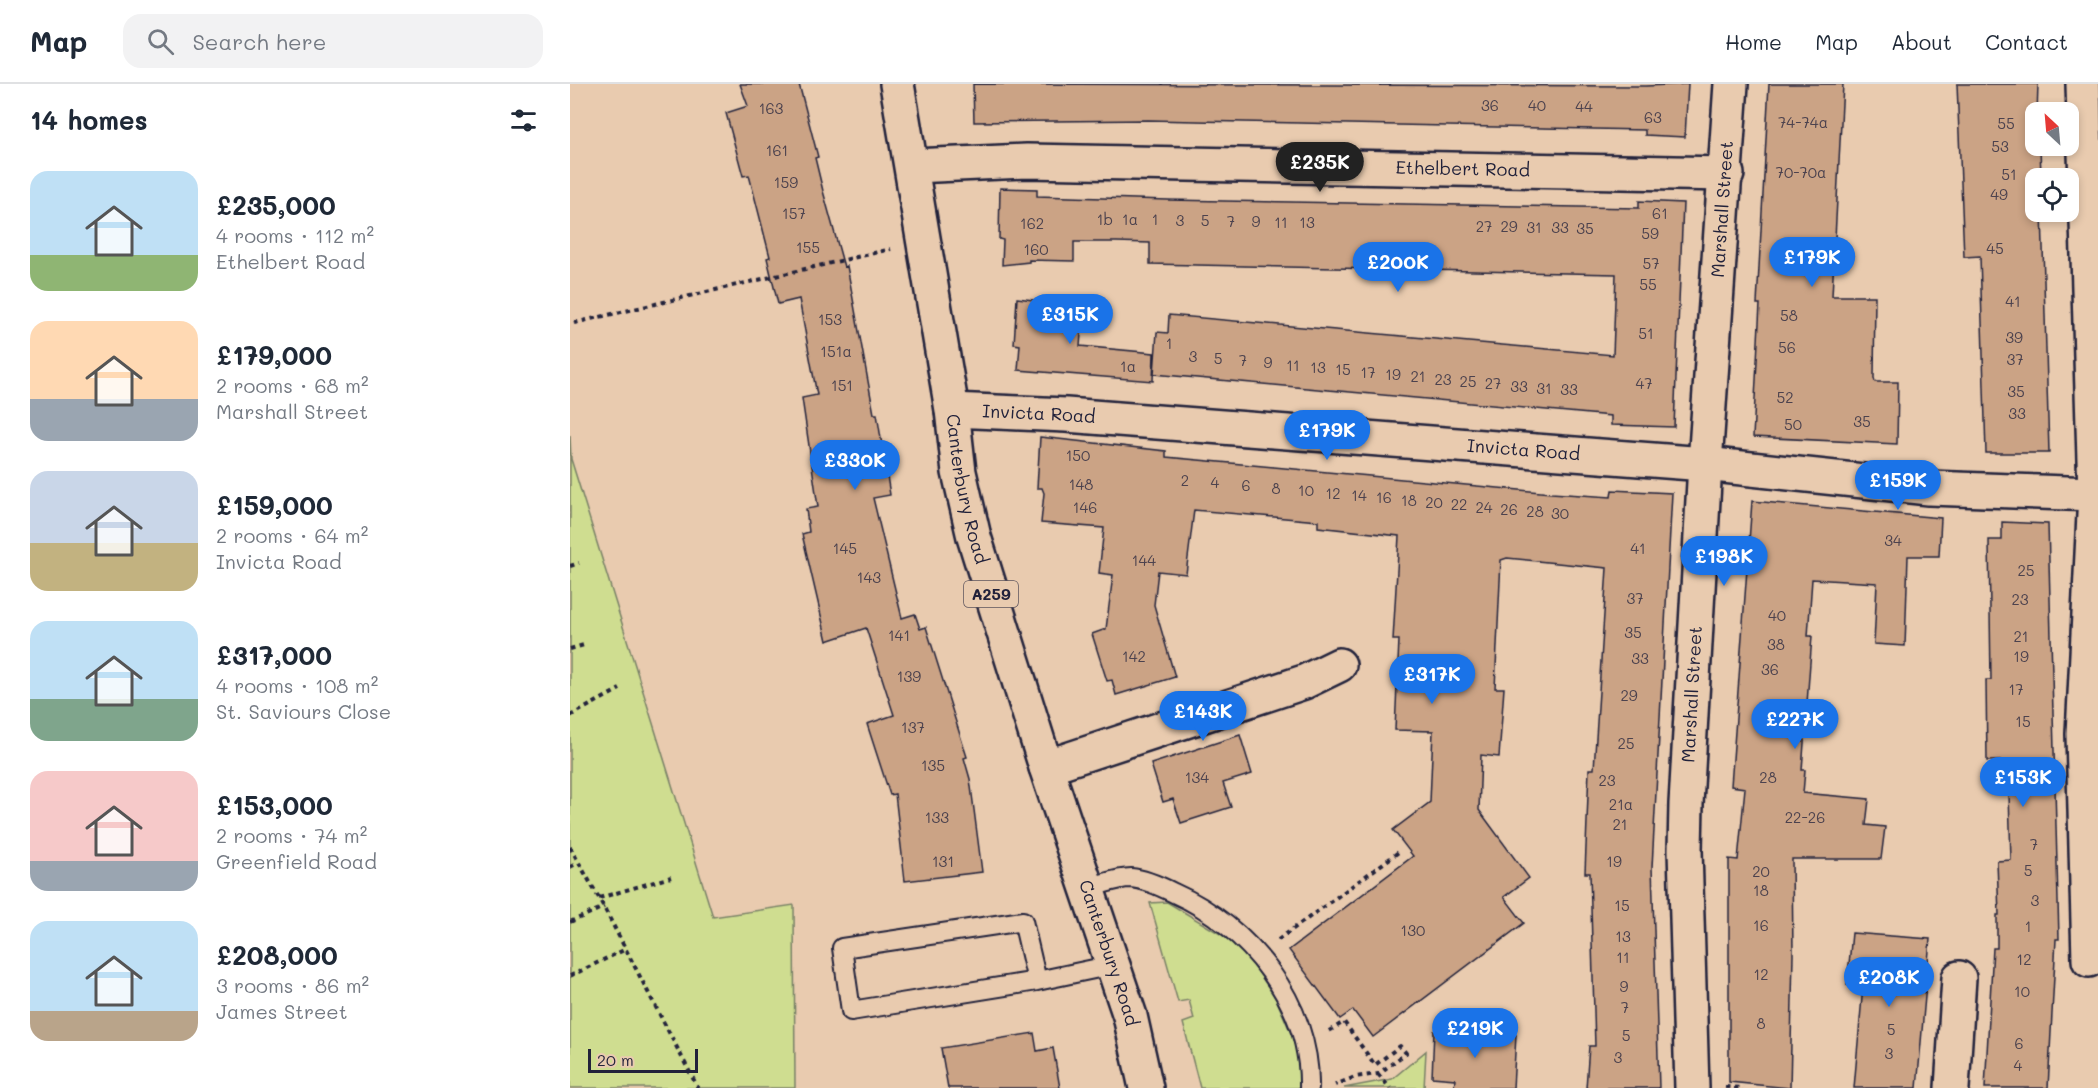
<!DOCTYPE html>
<meta charset="utf-8">
<style>
:root{--surface:#fff;--page:#f2f2f3;--text:#1f2937;--muted:#747a83;--line:#e0e1e3;--accent:#1a73e8}
body{margin:0;font-family:Mali,sans-serif;background:var(--page);color:var(--text);height:100vh;display:flex;flex-direction:column;font-size:22px;white-space:nowrap}
*{box-sizing:border-box;margin:0}
p{font-size:20px;color:var(--muted)}
.icon{flex:none;width:33px;height:33px;fill:none;stroke:currentColor;stroke-width:2;stroke-linecap:round;stroke-linejoin:round}
.map{position:relative;flex:1;overflow:hidden}
.details{display:flex;flex-direction:column;background:var(--surface);width:570px}
.details>*{flex:none}
.needle{width:39px;rotate:334deg}
.fabs{position:absolute;left:1455px;top:18px;display:grid;gap:12px}
.fabs a{display:grid;place-items:center;width:54px;height:54px;border-radius:12px;background:var(--surface);box-shadow:0 3px 9px #0003;font-size:30px}
.scale{position:absolute;left:18px;bottom:15px;width:110px;box-sizing:border-box;padding-left:6px;border:3px solid #22223b;border-top:0;font-size:16px;line-height:21px;white-space:nowrap;color:#22223b;-webkit-text-stroke:4px #e9cbaf;paint-order:stroke}
.price{position:absolute;translate:-50% -51px;padding:0 14px;border-radius:21px;background:var(--accent);color:#fff;font-size:20px;line-height:39px;filter:drop-shadow(0 2px 3px #0008)}
.price::after{content:'';position:absolute;left:50%;top:36px;width:18px;height:14px;margin-left:-9px;background:inherit;clip-path:polygon(0 0,100% 0,50% 100%)}
.price.active{background:#222;color:#fff}
ul{padding:0;list-style:none}
li{display:flex;align-items:center;gap:18px;height:150px;padding:0 30px}
li span{display:grid;place-items:center;flex:none;width:168px;height:120px;border-radius:18px;color:#555}
li>.icon{margin-inline-start:auto}
span .icon{width:72px;height:72px;fill:#fffc;stroke-width:1}
li b{font-size:26px}
h2{display:flex;justify-content:space-between;align-items:center;height:72px;padding:0 30px;font-size:26px}
header{display:flex;align-items:center;gap:36px;box-sizing:border-box;height:84px;padding:0 30px;background:var(--surface);border-bottom:2px solid var(--line)}
header strong{font-size:28px}
nav{display:flex;gap:33px;margin-inline-start:auto;font-size:21px}
.search{width:420px;height:54px;background:var(--page);display:flex;align-items:center;gap:15px;box-sizing:border-box;padding:0 21px;border-radius:18px;color:var(--muted);font-size:22px}
main{display:flex;flex:1;min-height:0}
.map>svg:first-child{display:block}
.green{fill:#cfdd90;stroke:#788066;stroke-width:1.5}
.building{fill:#cba385;stroke:#22223b;stroke-width:1.5}
.lines{fill:none;stroke-linecap:round;stroke-linejoin:round}
.lane-casing{stroke:#22223b;stroke-width:22}
.street-casing{stroke:#22223b;stroke-width:38}
.highway-casing{stroke:#22223b;stroke-width:38}
.path{stroke:#22223b;stroke-width:4;stroke-dasharray:4.5 4.5;stroke-linecap:butt}
.lane{stroke:#e9cbaf;stroke-width:18}
.street{stroke:#e9cbaf;stroke-width:33}
.highway{stroke:#e9cbaf;stroke-width:33}
.labels{text-anchor:middle;stroke-width:5;stroke-linejoin:round;paint-order:stroke}
.number-label{font-size:15px;fill:#4c424e}
.shield{fill:#e9cbaf;stroke:#5e555e;stroke-width:1.5}
.shield-label{font-size:16px;font-weight:bold;fill:#22223b}
.street-label{font-size:18px;fill:#22223b;stroke:#e9cbaf}
</style>
<header>
<strong>Map</strong>
<div class="search"><svg class="icon" aria-label="search" viewBox="0 0 24 24"><circle cx="10" cy="10" r="6"/><path d="M15 15l6 6"/></svg>Search here</div>
<nav><a>Home</a><a>Map</a><a>About</a><a>Contact</a></nav>
</header>
<main>
<section class="details">
<h2>14 homes<svg class="icon" aria-label="filters" viewBox="0 0 24 24"><path d="M4 7h16M4 17h16"/><circle cx="9" cy="7" r="2"/><circle cx="15" cy="17" r="2"/></svg></h2>
<ul>
<li><span style="background:linear-gradient(#bfe0f5 70%,#8fb573 0)"><svg class="icon" aria-label="home" viewBox="0 0 24 24"><path d="M3 11l9-7 9 7M6 9v11h12V9"/></svg></span><div><b>£235,000</b><p>4 rooms · 112 m²</p><p>Ethelbert Road</p></div></li>
<li><span style="background:linear-gradient(#ffd9b3 65%,#9aa5b1 0)"><svg class="icon" aria-label="home" viewBox="0 0 24 24"><path d="M3 11l9-7 9 7M6 9v11h12V9"/></svg></span><div><b>£179,000</b><p>2 rooms · 68 m²</p><p>Marshall Street</p></div></li>
<li><span style="background:linear-gradient(#c9d6e8 60%,#c2b280 0)"><svg class="icon" aria-label="home" viewBox="0 0 24 24"><path d="M3 11l9-7 9 7M6 9v11h12V9"/></svg></span><div><b>£159,000</b><p>2 rooms · 64 m²</p><p>Invicta Road</p></div></li>
<li><span style="background:linear-gradient(#bfe0f5 65%,#7fa58c 0)"><svg class="icon" aria-label="home" viewBox="0 0 24 24"><path d="M3 11l9-7 9 7M6 9v11h12V9"/></svg></span><div><b>£317,000</b><p>4 rooms · 108 m²</p><p>St. Saviours Close</p></div></li>
<li><span style="background:linear-gradient(#f6c9c9 75%,#9aa5b1 0)"><svg class="icon" aria-label="home" viewBox="0 0 24 24"><path d="M3 11l9-7 9 7M6 9v11h12V9"/></svg></span><div><b>£153,000</b><p>2 rooms · 74 m²</p><p>Greenfield Road</p></div></li>
<li><span style="background:linear-gradient(#bfe0f5 75%,#b9a48a 0)"><svg class="icon" aria-label="home" viewBox="0 0 24 24"><path d="M3 11l9-7 9 7M6 9v11h12V9"/></svg></span><div><b>£208,000</b><p>3 rooms · 86 m²</p><p>James Street</p></div></li>
</ul>
</section>
<div class="map">
<svg width="1528" height="1004" viewBox="0 0 1528 1004">
<rect width="100%" height="100%" fill="#e9cbaf"/>
<filter id="ink" filterUnits="userSpaceOnUse"><feTurbulence type="fractalNoise" baseFrequency=".0167" numOctaves="2"/><feDisplacementMap in="SourceGraphic" scale="12" xChannelSelector="R" yChannelSelector="G"/><feConvolveMatrix kernelMatrix="1 2 1 2 8 2 1 2 1" color-interpolation-filters="sRGB"/></filter>
<g filter="url(#ink)">
<path class="green" d="M 0,351 L 1,375 L 143,833 L 224,821 L 225,1004 L 0,1004 Z
M 597,818 L 657,854 L 679,874 L 706,915 L 727,963 L 732,1004 L 630,1004 L 613,939 L 624,935 L 619,916 L 608,918 L 580,819 Z
M 856,967 L 854,1004 L 774,1004 L 822,995 Z"/>
<path class="building" d="M 170,0 L 229,0 L 248,73 L 245,74 L 253,107 L 274,183 L 277,182 L 304,330 L 307,330 L 320,411 L 303,414 L 332,534 L 345,530 L 350,545 L 356,543 L 397,673 L 394,674 L 400,695 L 412,788 L 335,797 L 325,710 L 320,711 L 297,640 L 324,631 L 296,544 L 257,557 L 232,450 L 239,448 L 236,425 L 248,423 L 232,314 L 247,311 L 229,215 L 208,220 L 197,174 L 200,173 L 179,91 L 173,92 L 156,29 L 178,22 Z
M 403,0 L 1076,2 L 1118,0 L 1115,53 L 1075,51 L 1075,46 L 578,36 L 404,38 Z
M 1199,0 L 1273,0 L 1262,212 L 1305,212 L 1304,294 L 1305,298 L 1328,298 L 1327,360 L 1183,353 L 1190,220 L 1187,220 Z
M 1387,0 L 1468,0 L 1466,62 L 1470,62 L 1471,94 L 1466,94 L 1466,128 L 1472,128 L 1479,369 L 1416,369 L 1410,172 L 1394,173 Z
M 430,104 L 467,105 L 467,112 L 598,116 L 1069,124 L 1069,117 L 1113,119 L 1104,343 L 1041,341 L 1041,332 L 584,290 L 587,248 L 598,249 L 599,231 L 1043,271 L 1046,190 L 580,180 L 580,159 L 547,158 L 504,158 L 504,177 L 459,176 L 459,178 L 432,181 L 433,156 L 429,155 Z
M 447,214 L 504,221 L 504,224 L 513,225 L 510,262 L 584,269 L 583,297 L 448,286 L 450,261 L 444,260 Z
M 470,353 L 596,367 L 596,373 L 981,409 L 1041,413 L 1042,406 L 1102,409 L 1082,783 L 1089,1004 L 1016,1004 L 1019,962 L 1025,962 L 1020,789 L 1015,789 L 1019,685 L 1024,685 L 1037,484 L 937,474 L 931,476 L 925,604 L 934,604 L 929,673 L 911,671 L 909,726 L 959,794 L 934,813 L 954,839 L 803,953 L 783,926 L 770,935 L 719,866 L 843,772 L 823,746 L 860,718 L 863,647 L 825,646 L 829,556 L 823,556 L 829,452 L 748,443 L 748,437 L 624,426 L 616,490 L 588,487 L 584,521 L 605,593 L 546,611 L 542,596 L 537,597 L 522,550 L 536,545 L 543,491 L 529,489 L 534,444 L 471,439 L 474,409 L 472,404 L 467,404 Z
M 1182,417 L 1371,434 L 1369,472 L 1338,472 L 1335,562 L 1304,560 L 1307,499 L 1242,495 L 1238,552 L 1242,552 L 1232,686 L 1235,686 L 1233,709 L 1299,715 L 1296,741 L 1315,743 L 1311,775 L 1222,775 L 1223,871 L 1220,1004 L 1159,998 L 1159,775 L 1168,776 L 1175,704 L 1161,702 Z
M 1432,438 L 1478,440 L 1489,855 L 1486,855 L 1478,1004 L 1415,1004 L 1423,864 L 1427,864 L 1427,831 L 1429,831 L 1427,777 L 1441,776 L 1438,677 L 1417,677 L 1416,596 L 1421,596 L 1419,456 L 1432,456 Z
M 670,651 L 682,690 L 653,699 L 661,723 L 611,739 L 603,715 L 593,718 L 581,680 Z
M 1282,849 L 1360,855 L 1347,1004 L 1284,1004 L 1293,902 L 1277,901 Z
M 864,947 L 946,951 L 943,1004 L 884,1004 L 885,995 L 862,993 Z
M 464,949 L 467,967 L 483,964 L 490,1004 L 378,1004 L 371,964 Z"/>
<g class="lines">
<g class="lane-casing">
<path id="lane" d="M 516,804 C 530,801 547,794 561,794 C 575,795 592,803 604,809 C 679,842 741,920 739,1004
M 467,897 L 453,837 L 272,864 L 281,927 L 467,897 L 543,881"/>
</g>
<g class="street-casing">
<g id="street">
<path d="M 1513,0 L 1525,410 L 1513,650 L 1519,876"/>
<path id="s1" d="M 343,82 L 457,77 L 1157,90"/>
<path id="s2" d="M 382,326 L 496,331 L 1135,380 L 1359,404 L 1525,410"/>
<path d="M 476,683 L 734,598 L 769,581"/>
<path id="s3" d="M 1122,1004 L 1115,766 L 1116,720 L 1135,380 L 1161,0"/>
<path d="M 1382,1004 L 1389,894"/>
</g>
</g>
<g class="highway-casing">
<g id="highway">
<path id="s4" d="M 327,0 L 382,326 L 389,388 L 404,453 L 476,683 L 560,932 L 576,1004"/>
</g>
</g>
<path class="path" d="M 4,239 L 321,165
M 0,482 L 9,479
M 0,565 L 14,561
M 0,632 L 50,605
M 0,763 L 29,814 L 128,1004
M 0,783 L 8,779
M 29,814 L 101,793
M 0,838 L 34,823
M 708,856 L 830,767
M 0,892 L 56,865
M 759,947 L 774,938 L 805,981 L 830,962 L 836,969 L 808,990 L 785,993 L 765,1001
M 808,990 L 820,1004
M 1155,1003 L 1173,1004"/>
<use href="#lane" class="lane"/>
<use href="#street" class="street"/>
<use href="#highway" class="highway"/>
</g>
</g>
<g class="labels">
<g class="number-label">
<text x="920" y="27">36</text>
<text x="967" y="27">40</text>
<text x="1014" y="28">44</text>
<text x="201" y="30">163</text>
<text x="1083" y="39">63</text>
<text x="1233" y="44">74-74a</text>
<text x="1436" y="45">55</text>
<text x="1430" y="68">53</text>
<text x="207" y="72">161</text>
<text x="1231" y="94">70-70a</text>
<text x="1439" y="96">51</text>
<text x="216" y="104">159</text>
<text x="1429" y="116">49</text>
<text x="224" y="135">157</text>
<text x="1090" y="135">61</text>
<text x="535" y="141">1b</text>
<text x="560" y="141">1a</text>
<text x="585" y="141">1</text>
<text x="610" y="142">3</text>
<text x="635" y="142">5</text>
<text x="661" y="143">7</text>
<text x="686" y="143">9</text>
<text x="711" y="144">11</text>
<text x="737" y="144">13</text>
<text x="462" y="145">162</text>
<text x="914" y="148">27</text>
<text x="939" y="148">29</text>
<text x="964" y="149">31</text>
<text x="990" y="149">33</text>
<text x="1015" y="150">35</text>
<text x="1080" y="155">59</text>
<text x="238" y="169">155</text>
<text x="1425" y="170">45</text>
<text x="466" y="171">160</text>
<text x="1081" y="185">57</text>
<text x="1078" y="206">55</text>
<text x="1443" y="223">41</text>
<text x="1219" y="237">58</text>
<text x="260" y="241">153</text>
<text x="1076" y="255">51</text>
<text x="1444" y="259">39</text>
<text x="599" y="265">1</text>
<text x="1217" y="269">56</text>
<text x="266" y="273">151a</text>
<text x="623" y="278">3</text>
<text x="648" y="280">5</text>
<text x="1445" y="281">37</text>
<text x="673" y="282">7</text>
<text x="698" y="284">9</text>
<text x="723" y="287">11</text>
<text x="558" y="288">1a</text>
<text x="748" y="289">13</text>
<text x="773" y="291">15</text>
<text x="798" y="294">17</text>
<text x="823" y="296">19</text>
<text x="848" y="298">21</text>
<text x="873" y="301">23</text>
<text x="898" y="303">25</text>
<text x="923" y="305">27</text>
<text x="1074" y="305">47</text>
<text x="272" y="307">151</text>
<text x="949" y="308">33</text>
<text x="974" y="310">31</text>
<text x="999" y="311">33</text>
<text x="1446" y="313">35</text>
<text x="1215" y="319">52</text>
<text x="1447" y="335">33</text>
<text x="1292" y="343">35</text>
<text x="1223" y="346">50</text>
<text x="508" y="377">150</text>
<text x="615" y="402">2</text>
<text x="645" y="404">4</text>
<text x="511" y="406">148</text>
<text x="676" y="407">6</text>
<text x="706" y="410">8</text>
<text x="736" y="412">10</text>
<text x="763" y="415">12</text>
<text x="789" y="417">14</text>
<text x="814" y="419">16</text>
<text x="839" y="422">18</text>
<text x="864" y="424">20</text>
<text x="889" y="426">22</text>
<text x="515" y="429">146</text>
<text x="914" y="429">24</text>
<text x="939" y="431">26</text>
<text x="965" y="433">28</text>
<text x="990" y="435">30</text>
<text x="1323" y="462">34</text>
<text x="275" y="470">145</text>
<text x="1068" y="470">41</text>
<text x="574" y="482">144</text>
<text x="1456" y="492">25</text>
<text x="299" y="499">143</text>
<text x="1065" y="520">37</text>
<text x="1450" y="521">23</text>
<text x="1207" y="537">40</text>
<text x="1063" y="554">35</text>
<text x="329" y="557">141</text>
<text x="1451" y="558">21</text>
<text x="1206" y="566">38</text>
<text x="564" y="578">142</text>
<text x="1451" y="578">19</text>
<text x="1070" y="580">33</text>
<text x="1200" y="591">36</text>
<text x="339" y="598">139</text>
<text x="1446" y="611">17</text>
<text x="1059" y="617">29</text>
<text x="1453" y="643">15</text>
<text x="343" y="649">137</text>
<text x="1056" y="665">25</text>
<text x="363" y="687">135</text>
<text x="627" y="699">134</text>
<text x="1198" y="699">28</text>
<text x="1037" y="702">23</text>
<text x="1051" y="726">21a</text>
<text x="367" y="739">133</text>
<text x="1235" y="739">22-26</text>
<text x="1050" y="746">21</text>
<text x="1464" y="766">7</text>
<text x="373" y="783">131</text>
<text x="1044" y="783">19</text>
<text x="1458" y="792">5</text>
<text x="1191" y="793">20</text>
<text x="1191" y="812">18</text>
<text x="1465" y="822">3</text>
<text x="1052" y="827">15</text>
<text x="1191" y="847">16</text>
<text x="1458" y="848">1</text>
<text x="843" y="852">130</text>
<text x="1053" y="858">13</text>
<text x="1053" y="879">11</text>
<text x="1454" y="881">12</text>
<text x="1191" y="896">12</text>
<text x="1054" y="908">9</text>
<text x="1452" y="913">10</text>
<text x="1055" y="929">7</text>
<text x="1191" y="945">8</text>
<text x="1321" y="951">5</text>
<text x="1056" y="957">5</text>
<text x="1449" y="965">6</text>
<text x="1319" y="975">3</text>
<text x="1048" y="979">3</text>
<text x="1448" y="987">4</text>
</g>
<rect class="shield" x="394" y="497" width="54" height="26" rx="4.5"/>
<g class="shield-label">
<text x="421" y="516">A259</text>
</g>
<g class="street-label">
<text dy="6" stroke="none"><textPath href="#s1" startOffset="550">Ethelbert Road</textPath></text>
<text dy="6" stroke="none"><textPath href="#s3" startOffset="880">Marshall Street</textPath></text>
<text dy="6" stroke="none"><textPath href="#s2" startOffset="87">Invicta Road</textPath></text>
<text dy="6" stroke="none"><textPath href="#s2" startOffset="573">Invicta Road</textPath></text>
<text dy="6" stroke="none"><textPath href="#s4" startOffset="411">Canterbury Road</textPath></text>
<text dy="6" stroke="none"><textPath href="#s3" startOffset="394">Marshall Street</textPath></text>
<text dy="6" stroke="none"><textPath href="#s4" startOffset="897">Canterbury Road</textPath></text>
</g>
</g>
</svg>
<div class="fabs">
<a><svg class="needle" viewBox="-14 -14 28 28"><path d="M0-13l5 13h-10z" fill="#e53935"/><path d="M0 13l5-13h-10z" fill="#747a83"/></svg></a>
<a><svg class="icon" aria-label="locate" viewBox="0 0 24 24"><circle cx="12" cy="12" r="6"/><path d="M12 2v4M12 18v4M2 12h4M18 12h4"/></svg></a>
</div>
<div class="scale">20 m</div>
<b class="price active" style="left:750px;top:109px">£235K</b>
<b class="price" style="left:1242px;top:204px">£179K</b>
<b class="price" style="left:828px;top:209px">£200K</b>
<b class="price" style="left:500px;top:261px">£315K</b>
<b class="price" style="left:757px;top:377px">£179K</b>
<b class="price" style="left:285px;top:407px">£330K</b>
<b class="price" style="left:1328px;top:427px">£159K</b>
<b class="price" style="left:1154px;top:503px">£198K</b>
<b class="price" style="left:862px;top:621px">£317K</b>
<b class="price" style="left:633px;top:658px">£143K</b>
<b class="price" style="left:1225px;top:666px">£227K</b>
<b class="price" style="left:1453px;top:724px">£153K</b>
<b class="price" style="left:1319px;top:924px">£208K</b>
<b class="price" style="left:905px;top:975px">£219K</b>
</div>
</main>
